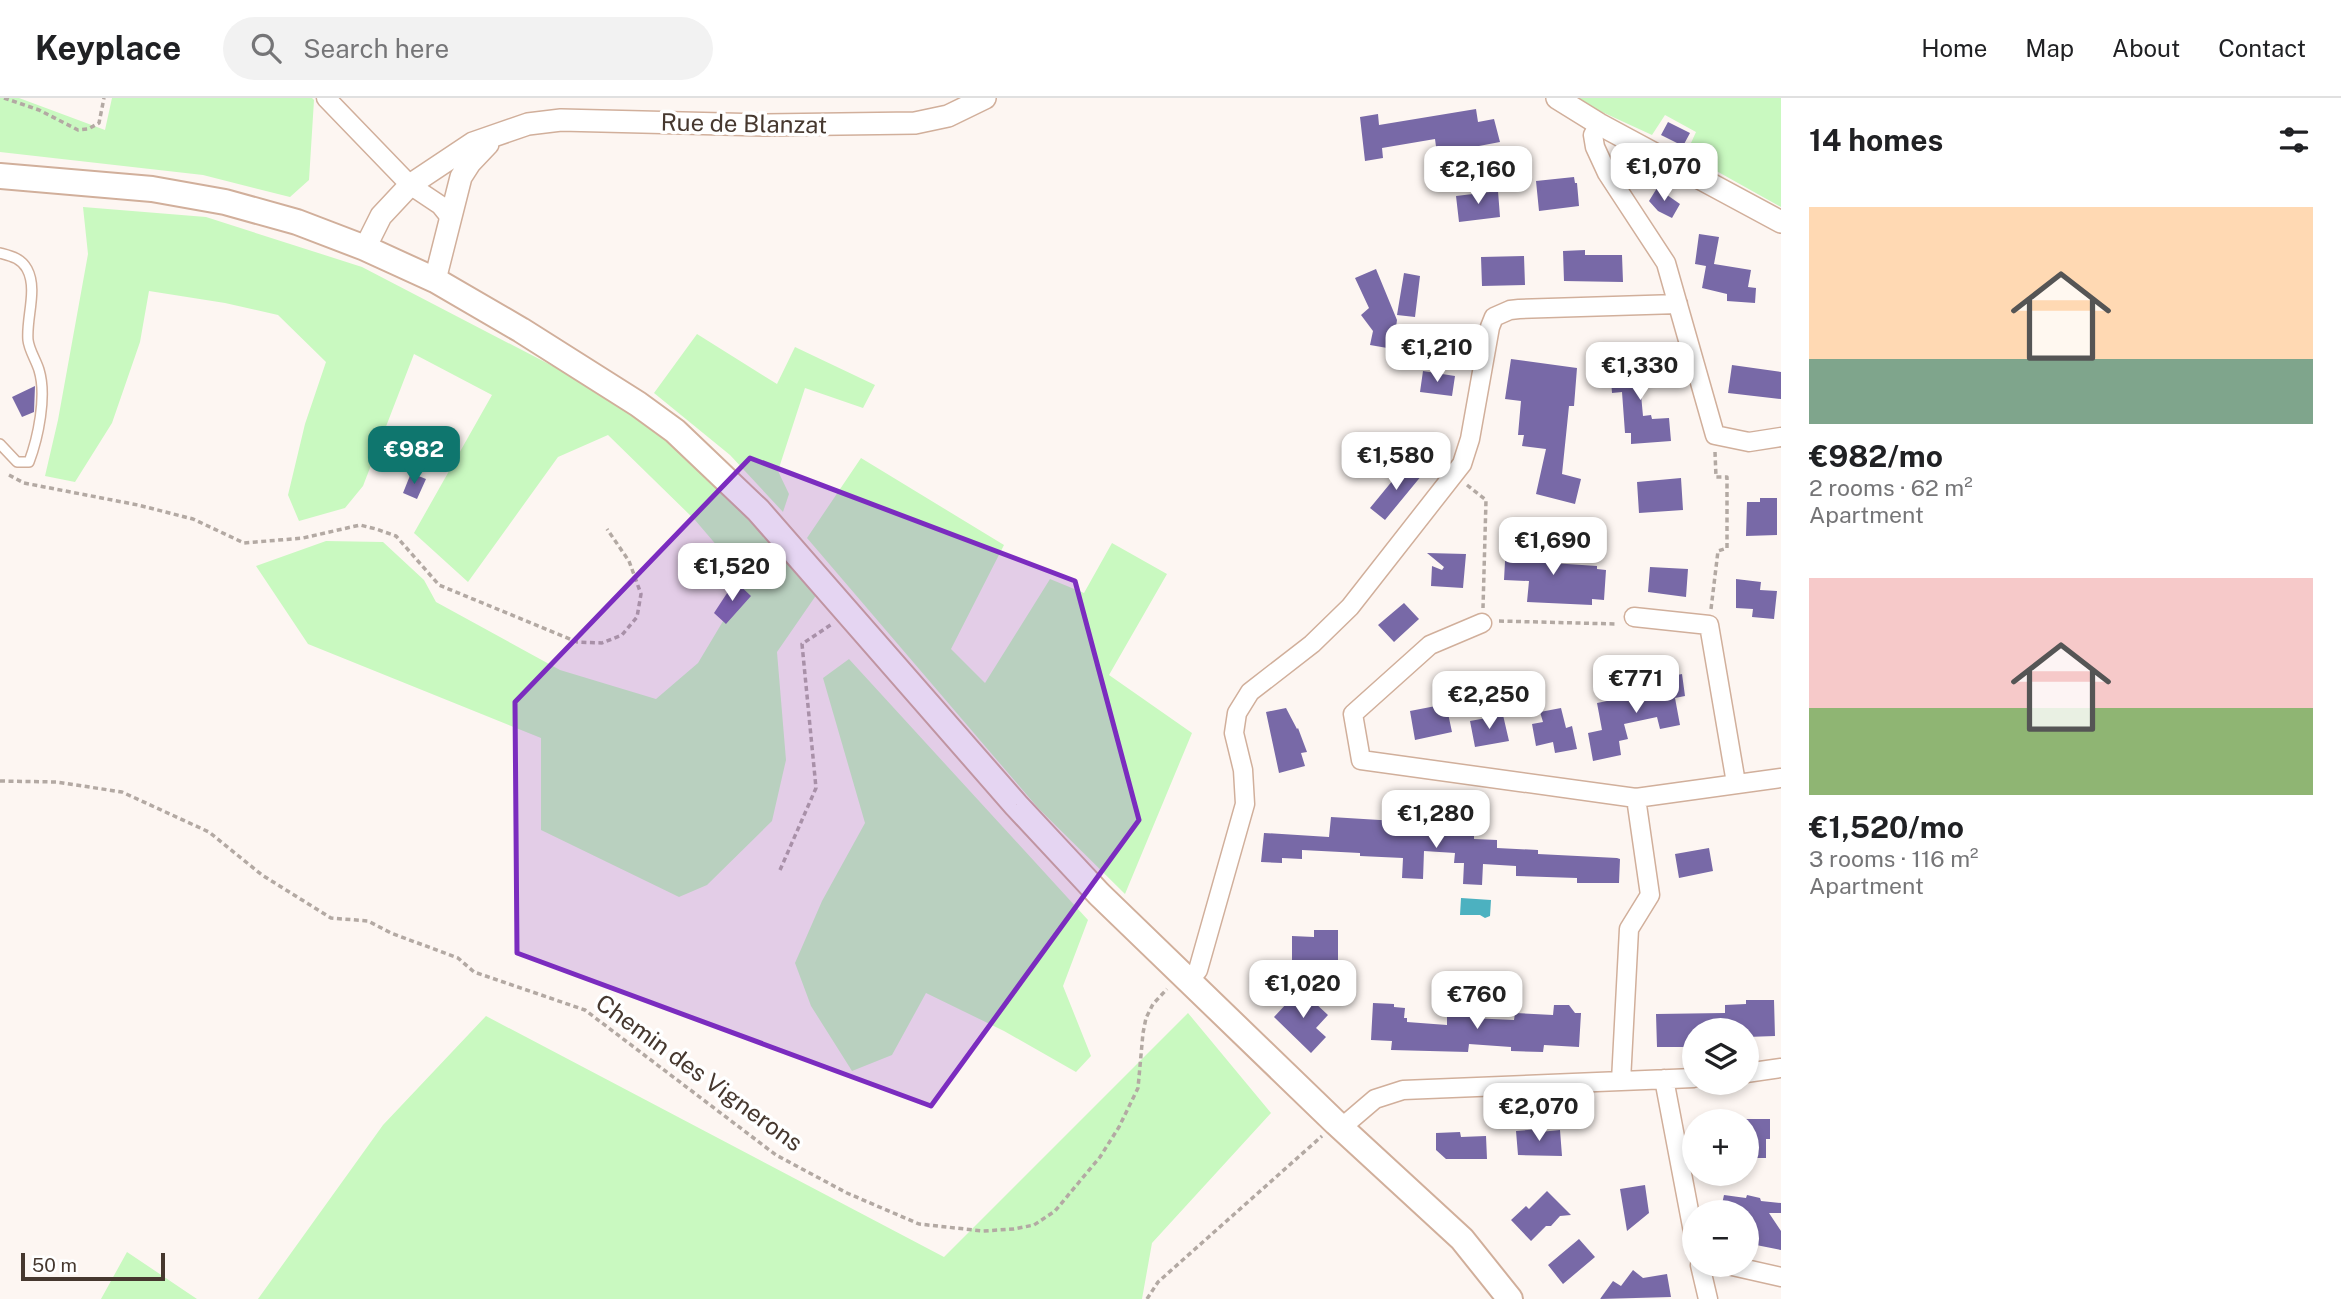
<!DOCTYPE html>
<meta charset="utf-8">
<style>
:root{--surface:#fff;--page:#f2f2f2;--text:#202124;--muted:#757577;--line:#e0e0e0;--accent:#0f766e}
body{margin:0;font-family:"Public Sans",sans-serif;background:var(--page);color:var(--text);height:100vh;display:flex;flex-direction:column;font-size:26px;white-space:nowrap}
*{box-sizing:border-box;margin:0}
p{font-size:23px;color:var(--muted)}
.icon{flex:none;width:38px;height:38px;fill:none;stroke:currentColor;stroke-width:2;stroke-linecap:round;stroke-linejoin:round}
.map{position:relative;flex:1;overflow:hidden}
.panel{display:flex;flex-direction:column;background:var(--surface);width:560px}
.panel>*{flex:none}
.controls{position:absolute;left:1682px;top:920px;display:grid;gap:14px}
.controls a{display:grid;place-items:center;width:77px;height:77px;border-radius:50%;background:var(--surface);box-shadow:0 4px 10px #0003;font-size:35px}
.scale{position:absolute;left:21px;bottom:18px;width:144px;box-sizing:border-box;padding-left:7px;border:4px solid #46382f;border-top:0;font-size:19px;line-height:24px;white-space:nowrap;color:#46382f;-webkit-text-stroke:5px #fff;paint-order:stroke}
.price{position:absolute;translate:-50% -60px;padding:0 16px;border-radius:14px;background:#fff;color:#222;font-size:23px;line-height:46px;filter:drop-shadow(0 2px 4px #0008)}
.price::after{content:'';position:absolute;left:50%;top:42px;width:21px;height:16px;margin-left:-10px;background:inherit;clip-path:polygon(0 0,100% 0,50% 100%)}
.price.active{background:var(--accent);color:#fff}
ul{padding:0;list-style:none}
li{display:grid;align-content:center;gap:14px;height:371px;padding:0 28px}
li span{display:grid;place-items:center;height:217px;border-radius:0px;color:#555}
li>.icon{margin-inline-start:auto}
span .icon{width:126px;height:126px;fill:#fffc;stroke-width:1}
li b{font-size:30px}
h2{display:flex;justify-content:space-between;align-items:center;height:84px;padding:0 28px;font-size:30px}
header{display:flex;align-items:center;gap:42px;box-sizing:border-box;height:98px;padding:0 35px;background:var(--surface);border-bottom:2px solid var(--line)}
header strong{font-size:33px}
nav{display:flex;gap:38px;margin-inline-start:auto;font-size:24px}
.search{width:490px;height:63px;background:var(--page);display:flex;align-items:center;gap:18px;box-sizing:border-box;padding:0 24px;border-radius:38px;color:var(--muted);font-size:26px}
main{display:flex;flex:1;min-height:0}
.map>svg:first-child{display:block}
.green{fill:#c9f9c0}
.water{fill:#4cb1c0}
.building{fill:#7869a7}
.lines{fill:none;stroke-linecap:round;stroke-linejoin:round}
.service-casing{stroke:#d1af9b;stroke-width:12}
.minor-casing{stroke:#d1af9b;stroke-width:21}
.tertiary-casing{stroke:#d1af9b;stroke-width:24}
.secondary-casing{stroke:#d1af9b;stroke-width:28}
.path{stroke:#b3a9a3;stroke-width:3.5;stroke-dasharray:5 3.5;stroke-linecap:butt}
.service{stroke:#fff;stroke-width:9}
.minor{stroke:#fff;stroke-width:18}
.tertiary{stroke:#fff;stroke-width:21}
.secondary{stroke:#fff;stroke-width:24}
.marked{fill:#7b2cbf;fill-opacity:0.2;stroke:#7b2cbf;stroke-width:5;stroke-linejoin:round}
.labels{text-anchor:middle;stroke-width:7;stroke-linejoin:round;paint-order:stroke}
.street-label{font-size:24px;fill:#46382f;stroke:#fff}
</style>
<header>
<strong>Keyplace</strong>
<div class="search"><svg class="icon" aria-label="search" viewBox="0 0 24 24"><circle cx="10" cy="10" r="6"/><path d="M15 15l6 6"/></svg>Search here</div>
<nav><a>Home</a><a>Map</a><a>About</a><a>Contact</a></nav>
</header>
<main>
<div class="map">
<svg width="1781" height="1201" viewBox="0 0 1781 1201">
<rect width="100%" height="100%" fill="#fdf6f2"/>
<path class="green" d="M 0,0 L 19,0 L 105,32 L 112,0 L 312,0 L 314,2 L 309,82 L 290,99 L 203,77 L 0,54 Z
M 1578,0 L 1781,0 L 1781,109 L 1686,56 L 1696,34 L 1665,17 L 1652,37 L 1589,8 Z
M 83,109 L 206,119 L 362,169 L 593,289 L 664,337 L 761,431 L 817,496 L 777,554 L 786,662 L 772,723 L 707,787 L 679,799 L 541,732 L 541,640 L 308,546 L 256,468 L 326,443 L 383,444 L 424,482 L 436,504 L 560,572 L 656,601 L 698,565 L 747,483 L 695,422 L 608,337 L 558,359 L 468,484 L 414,435 L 492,297 L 414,256 L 363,388 L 345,410 L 299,423 L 288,397 L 305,326 L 326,264 L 278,217 L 225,205 L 149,193 L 140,244 L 112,325 L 75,384 L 45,378 L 58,322 L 88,156 Z
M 697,236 L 777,286 L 795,249 L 875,287 L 863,310 L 805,290 L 778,373 L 789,396 L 783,414 L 730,357 L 654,295 Z
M 861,360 L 1004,447 L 951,551 L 985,585 L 1050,481 L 1084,495 L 1112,445 L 1167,476 L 1109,577 L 1192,635 L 1125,796 L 1038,710 L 807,440 Z
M 849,561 L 1088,822 L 1063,888 L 1091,958 L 1076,974 L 1004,933 L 926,895 L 892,957 L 852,973 L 811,908 L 795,865 L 822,803 L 865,725 L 823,580 Z
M 1188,915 L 1271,1015 L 1152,1145 L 1142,1201 L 258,1201 L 383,1027 L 486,918 L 944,1159 Z
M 127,1154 L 197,1201 L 101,1201 Z"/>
<path class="water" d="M 1461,800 L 1491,802 L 1490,818 L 1485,820 L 1480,817 L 1460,817 Z"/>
<path class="building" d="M 1476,11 L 1478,24 L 1494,21 L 1500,44 L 1437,56 L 1435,41 L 1382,50 L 1383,60 L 1365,63 L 1360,19 L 1378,16 L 1379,27 Z
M 1668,24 L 1690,35 L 1683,48 L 1661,37 Z
M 1574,79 L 1575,85 L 1577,85 L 1579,108 L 1539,113 L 1536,83 Z
M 1657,90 L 1680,106 L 1672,120 L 1658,113 L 1649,103 Z
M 1498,93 L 1500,119 L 1459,124 L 1456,98 Z
M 1699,136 L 1719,139 L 1714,166 L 1751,172 L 1748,189 L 1756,190 L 1755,205 L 1727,203 L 1727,196 L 1702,190 L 1706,168 L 1695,166 Z
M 1585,152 L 1585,157 L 1622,157 L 1623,184 L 1564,183 L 1563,153 Z
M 1524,158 L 1525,187 L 1482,188 L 1481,159 Z
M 1376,171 L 1397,222 L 1393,251 L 1370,247 L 1373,233 L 1361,217 L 1369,210 L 1355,180 Z
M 1404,175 L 1420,178 L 1415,219 L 1397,217 Z
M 1511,261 L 1577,270 L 1574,308 L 1569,308 L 1562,376 L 1581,381 L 1575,406 L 1536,396 L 1546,351 L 1522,348 L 1524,337 L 1518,337 L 1521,303 L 1505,301 Z
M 1664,265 L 1665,283 L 1640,286 L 1643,318 L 1651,317 L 1652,321 L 1669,320 L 1671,343 L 1631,346 L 1631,335 L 1625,335 L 1622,294 L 1612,295 L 1610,269 Z
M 1732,267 L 1781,274 L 1781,301 L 1728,295 Z
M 1423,273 L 1455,278 L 1452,298 L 1420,294 Z
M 35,288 L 34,314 L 22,319 L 12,299 Z
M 1407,365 L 1422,377 L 1385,422 L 1370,410 Z
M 411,375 L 426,381 L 417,401 L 403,395 Z
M 1681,380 L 1683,412 L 1639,415 L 1637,384 Z
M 1760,400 L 1777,400 L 1777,437 L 1746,438 L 1747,404 L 1760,404 Z
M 1506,445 L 1526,446 L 1526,449 L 1529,450 L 1553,453 L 1552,465 L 1597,468 L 1597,471 L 1606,472 L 1604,502 L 1592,501 L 1592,507 L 1527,504 L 1529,483 L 1504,482 Z
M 1427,455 L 1466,456 L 1463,490 L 1431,488 L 1432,468 L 1442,472 L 1444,469 Z
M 1650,469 L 1688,471 L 1686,499 L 1648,494 Z
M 1736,481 L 1761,484 L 1760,492 L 1777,493 L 1774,521 L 1752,519 L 1753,511 L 1736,510 Z
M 735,483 L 751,498 L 726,526 L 714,515 Z
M 1404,505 L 1419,521 L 1394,544 L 1378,527 Z
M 1682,576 L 1685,598 L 1675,600 L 1680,627 L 1660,631 L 1657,619 L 1624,626 L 1628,641 L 1619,643 L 1621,657 L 1593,663 L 1588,635 L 1602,632 L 1597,605 L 1651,594 L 1648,583 Z
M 1446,606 L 1452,634 L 1415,642 L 1410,613 Z
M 1286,610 L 1297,631 L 1298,630 L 1307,654 L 1301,655 L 1305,668 L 1279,675 L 1266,614 Z
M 1561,610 L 1566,630 L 1572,628 L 1577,651 L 1555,655 L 1553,644 L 1536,648 L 1532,626 L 1543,624 L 1540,614 Z
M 1503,617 L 1509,643 L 1475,649 L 1470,623 Z
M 1397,710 L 1413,711 L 1411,730 L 1456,734 L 1456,732 L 1474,733 L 1474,741 L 1497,742 L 1497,750 L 1538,752 L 1538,756 L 1617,760 L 1620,761 L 1619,785 L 1577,785 L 1577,780 L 1516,778 L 1516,768 L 1483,766 L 1482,787 L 1463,786 L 1464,765 L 1454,765 L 1455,755 L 1424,753 L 1423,781 L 1402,780 L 1403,760 L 1360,758 L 1360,755 L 1302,752 L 1302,761 L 1282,760 L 1282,765 L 1261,764 L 1264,735 L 1329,739 L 1331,719 L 1396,723 Z
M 1709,750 L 1713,773 L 1679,780 L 1675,756 Z
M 1314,832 L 1338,832 L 1338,867 L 1292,867 L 1292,838 L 1314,839 Z
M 1300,891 L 1328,917 L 1316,930 L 1326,939 L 1311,955 L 1274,919 Z
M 1746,902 L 1774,902 L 1775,938 L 1747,939 L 1747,931 L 1698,931 L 1694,933 L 1694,949 L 1657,949 L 1656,916 L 1725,915 L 1725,907 L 1746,906 Z
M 1373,905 L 1394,906 L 1394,909 L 1405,910 L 1404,920 L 1407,920 L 1407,924 L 1447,927 L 1447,911 L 1471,913 L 1470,920 L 1514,922 L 1515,915 L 1553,917 L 1554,907 L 1569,907 L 1575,915 L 1581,915 L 1579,949 L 1544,947 L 1543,954 L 1511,953 L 1511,949 L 1469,946 L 1468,954 L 1391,952 L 1392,943 L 1371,942 Z
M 1746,1021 L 1770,1021 L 1770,1041 L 1766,1041 L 1766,1060 L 1746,1060 Z
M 1540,1031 L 1540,1034 L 1560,1032 L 1562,1058 L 1518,1057 L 1516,1033 Z
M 1460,1034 L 1461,1039 L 1486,1038 L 1487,1061 L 1446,1061 L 1436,1052 L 1436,1035 Z
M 1645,1087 L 1649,1115 L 1627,1133 L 1620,1091 Z
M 1547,1093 L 1571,1117 L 1560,1118 L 1551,1128 L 1546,1128 L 1531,1143 L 1511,1122 L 1526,1108 L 1529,1111 Z
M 1724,1097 L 1746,1100 L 1747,1097 L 1760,1100 L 1761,1103 L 1781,1105 L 1781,1115 L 1769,1115 L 1781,1133 L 1781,1152 L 1746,1145 L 1746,1115 L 1720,1115 Z
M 1579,1141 L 1595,1159 L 1563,1186 L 1548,1167 Z
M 1633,1172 L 1643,1180 L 1667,1176 L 1671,1199 L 1600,1201 L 1613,1183 L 1621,1188 Z"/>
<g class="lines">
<g class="service-casing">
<path id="service" d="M 0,155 C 11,158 21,160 27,171 C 38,191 26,220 28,242 C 29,252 36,262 39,272 C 47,298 38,340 29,364 L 17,364 L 0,346"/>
</g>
<g class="minor-casing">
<path id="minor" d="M 326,0 L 410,87 L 440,107 L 448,117 L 450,125
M 1599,26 L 1593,37 L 1595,49 L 1607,75 L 1666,165 L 1715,337 L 1749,344 L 1781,339
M 1634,519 L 1709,527 L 1736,685
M 1482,525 L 1430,547 L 1353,616 L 1361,662 L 1636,700 L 1650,797 L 1629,831 L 1621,983
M 1636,700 L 1781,680
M 1188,884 L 1198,872 L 1245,706 L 1243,672 L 1234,635 L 1237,615 L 1250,594 L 1312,546 L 1350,509 L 1462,366 L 1470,341 L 1490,229 L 1494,219 L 1510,212 L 1519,211 L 1678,206
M 1746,975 L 1781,970
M 1664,981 L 1694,1139
M 1341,1030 L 1375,1001 L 1403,992 L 1694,980
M 1700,1167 L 1708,1201
M 1728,1167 L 1781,1179"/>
</g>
<g class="tertiary-casing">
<path id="tertiary" d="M 1557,0 L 1599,26 L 1781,124
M 365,150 L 381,118 L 410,87 L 473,45 L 528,26 L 561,22 L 766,27 L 915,25 L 948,18 L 985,0
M 435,182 L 461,79 L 470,65 L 488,46"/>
</g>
<g class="secondary-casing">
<path id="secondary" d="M 0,78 L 152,91 L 225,104 L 297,124 L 365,150 L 435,182 L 521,232 L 638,306 L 675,333 L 758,412 L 1016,707 L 1099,796 L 1336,1025 L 1462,1141 L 1510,1201"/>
</g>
<path class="path" d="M 4,0 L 39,12 L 78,32 L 88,31 L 99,25 L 104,0
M 9,377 L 24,385 L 138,407 L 193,421 L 244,445 L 303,440 L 360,427 L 376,431 L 396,438 L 439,487 L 577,544 L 602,545 L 622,537 L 637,519 L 641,496 L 629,463 L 607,431
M 1467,387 L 1486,402 L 1483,510
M 1711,511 L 1718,453 L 1727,450 L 1727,379 L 1716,379 L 1715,354
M 1499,523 L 1617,526
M 0,683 L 56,684 L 122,694 L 209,734 L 262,777 L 331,820 L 368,823 L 391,835 L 458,860 L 474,874 L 585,912 L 776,1057 L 847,1095 L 919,1126 L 983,1133 L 1014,1131 L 1034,1127 L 1055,1113 L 1100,1059 L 1119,1029 L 1138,990 L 1143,935 L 1146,920 L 1153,906 L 1167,891
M 780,772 L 816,690 L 802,546 L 832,526
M 1147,1201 L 1158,1184 L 1322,1038"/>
<use href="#service" class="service"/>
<use href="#minor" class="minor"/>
<use href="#tertiary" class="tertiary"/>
<use href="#secondary" class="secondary"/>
</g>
<path class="marked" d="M 750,360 L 1075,483 L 1139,722 L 931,1008 L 517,855 L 515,604 Z"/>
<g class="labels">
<g class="street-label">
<text transform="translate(744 26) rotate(1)" y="8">Rue de Blanzat</text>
<text transform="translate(699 975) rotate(36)" y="8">Chemin des Vignerons</text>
</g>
</g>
</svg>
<div class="controls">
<a><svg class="icon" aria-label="layers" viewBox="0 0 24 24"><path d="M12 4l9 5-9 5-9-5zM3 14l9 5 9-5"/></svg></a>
<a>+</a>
<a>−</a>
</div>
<div class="scale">50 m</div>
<b class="price" style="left:1664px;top:105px">€1,070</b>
<b class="price" style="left:1478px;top:108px">€2,160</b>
<b class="price" style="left:1437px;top:286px">€1,210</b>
<b class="price" style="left:1640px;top:304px">€1,330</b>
<b class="price active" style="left:414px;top:388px">€982</b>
<b class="price" style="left:1396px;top:394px">€1,580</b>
<b class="price" style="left:1553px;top:479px">€1,690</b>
<b class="price" style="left:732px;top:505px">€1,520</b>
<b class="price" style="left:1636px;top:617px">€771</b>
<b class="price" style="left:1489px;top:633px">€2,250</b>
<b class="price" style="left:1436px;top:752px">€1,280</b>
<b class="price" style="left:1303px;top:922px">€1,020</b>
<b class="price" style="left:1477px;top:933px">€760</b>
<b class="price" style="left:1539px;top:1045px">€2,070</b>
</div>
<section class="panel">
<h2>14 homes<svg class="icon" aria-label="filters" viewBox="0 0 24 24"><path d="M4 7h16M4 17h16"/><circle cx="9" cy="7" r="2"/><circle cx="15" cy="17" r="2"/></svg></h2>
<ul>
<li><span style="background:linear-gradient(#ffd9b3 70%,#7fa58c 0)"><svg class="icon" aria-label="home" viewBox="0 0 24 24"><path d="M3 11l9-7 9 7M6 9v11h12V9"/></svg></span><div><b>€982/mo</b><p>2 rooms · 62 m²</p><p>Apartment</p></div></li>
<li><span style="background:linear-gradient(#f6c9c9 60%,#8fb573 0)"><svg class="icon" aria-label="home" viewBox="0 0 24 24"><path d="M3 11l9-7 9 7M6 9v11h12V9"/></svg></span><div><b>€1,520/mo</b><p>3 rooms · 116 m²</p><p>Apartment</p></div></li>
</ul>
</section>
</main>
